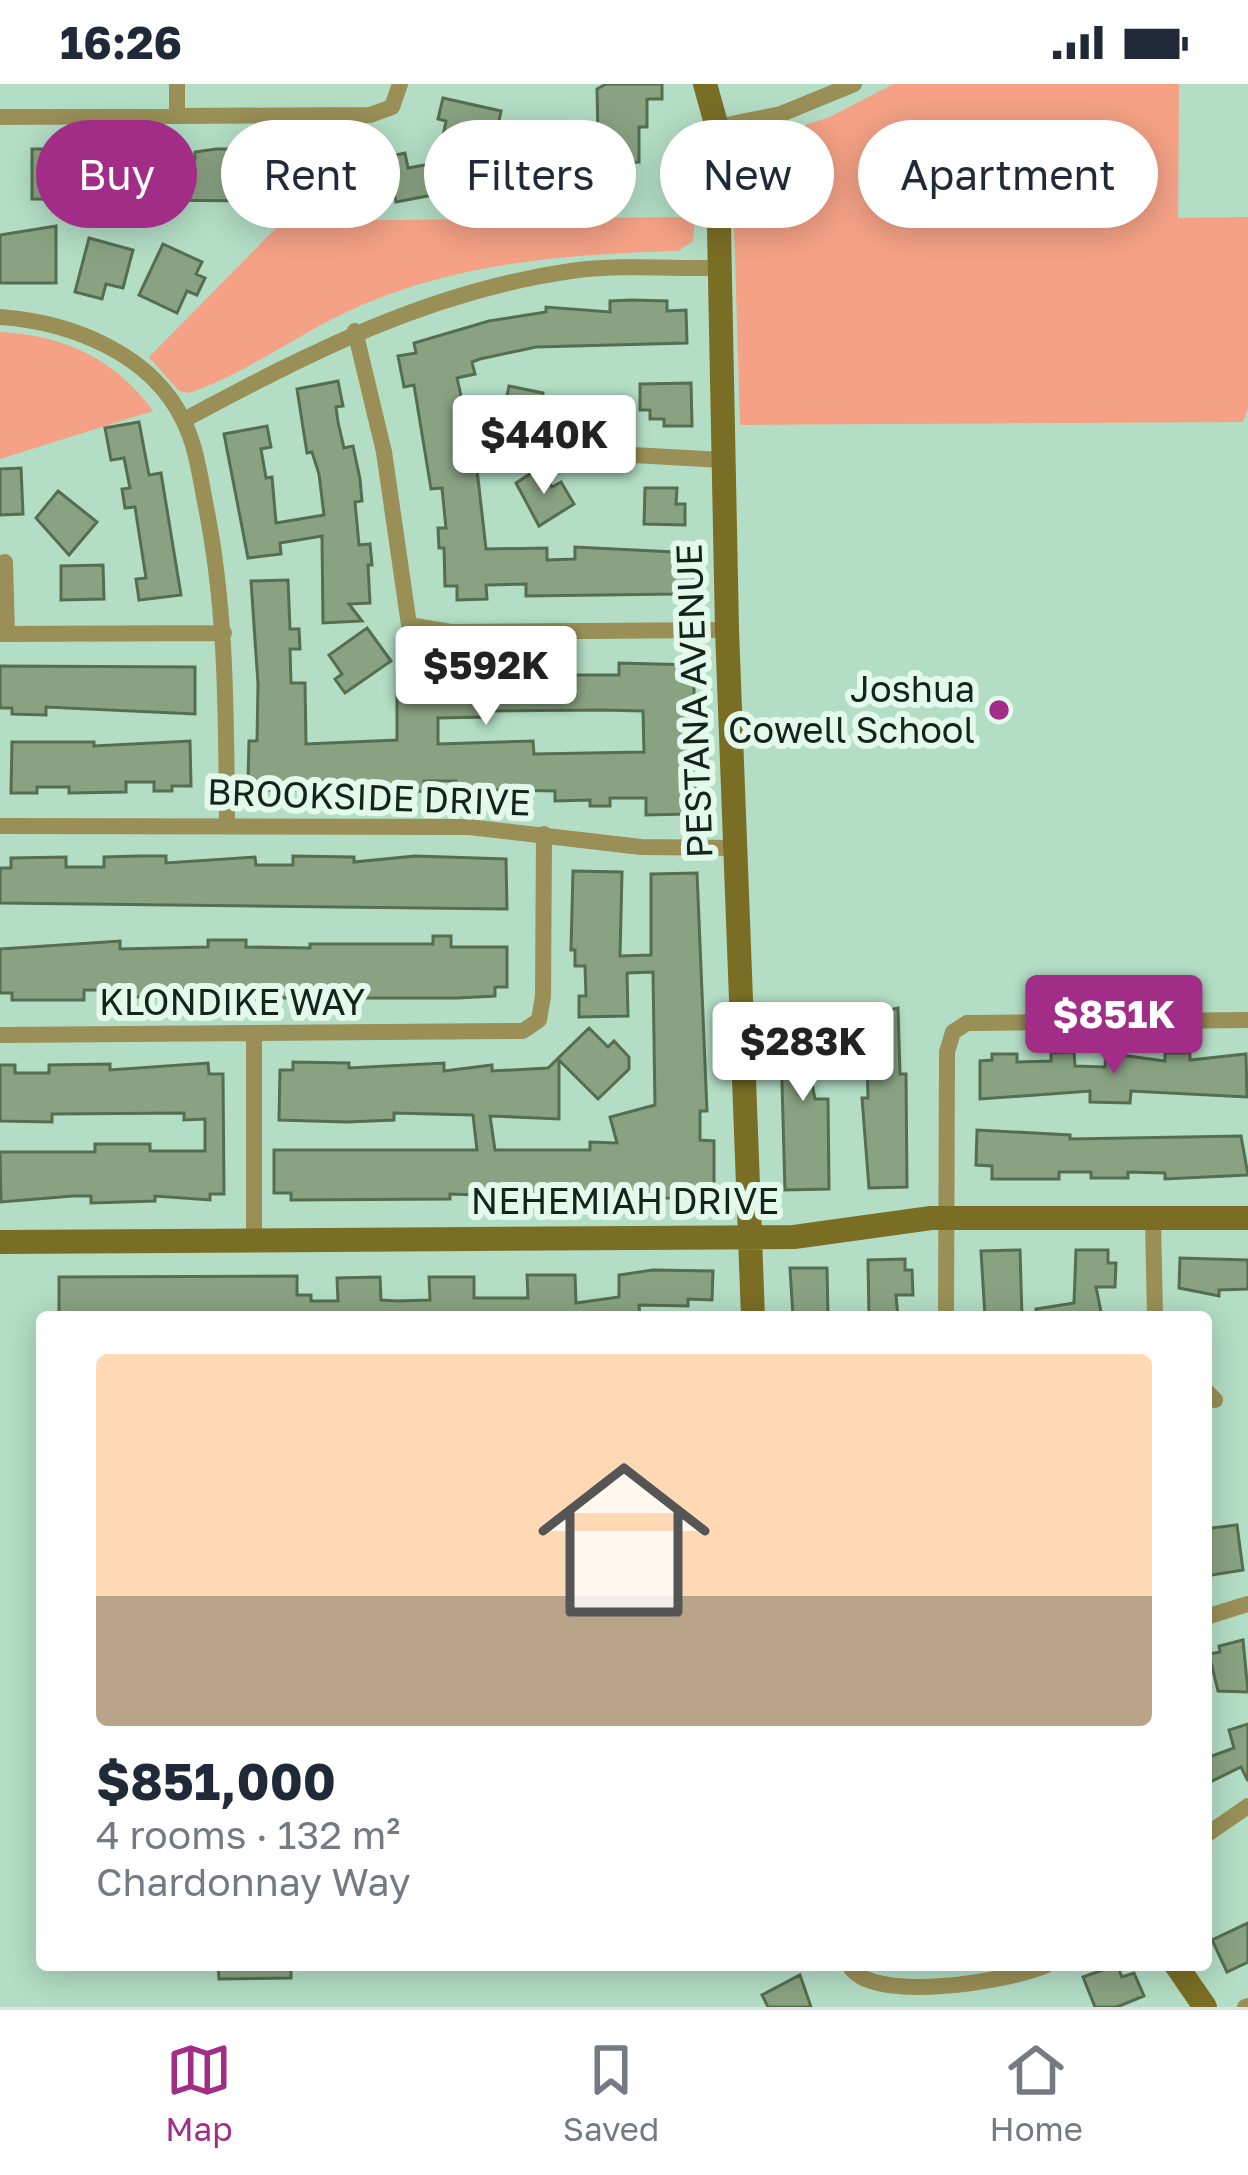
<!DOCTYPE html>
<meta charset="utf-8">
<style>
:root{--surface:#fff;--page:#f2f2f3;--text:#1f2937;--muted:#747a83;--line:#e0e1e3;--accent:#a22d86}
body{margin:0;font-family:"Golos Text",sans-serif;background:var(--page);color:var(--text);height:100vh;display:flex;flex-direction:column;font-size:45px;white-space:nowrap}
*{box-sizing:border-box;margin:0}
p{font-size:39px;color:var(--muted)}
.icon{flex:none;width:66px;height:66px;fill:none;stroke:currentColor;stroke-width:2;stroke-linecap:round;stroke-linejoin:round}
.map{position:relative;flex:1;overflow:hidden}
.sheet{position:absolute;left:36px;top:1227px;width:1176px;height:660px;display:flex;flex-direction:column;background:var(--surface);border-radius:12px;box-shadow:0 6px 30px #0003}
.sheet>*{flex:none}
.guide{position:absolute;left:36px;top:36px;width:1176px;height:108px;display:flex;gap:24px}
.price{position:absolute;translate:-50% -102px;padding:0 27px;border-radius:12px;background:#fff;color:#222;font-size:39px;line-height:78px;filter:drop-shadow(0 3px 6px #0008)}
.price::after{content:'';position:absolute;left:50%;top:72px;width:36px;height:27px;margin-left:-18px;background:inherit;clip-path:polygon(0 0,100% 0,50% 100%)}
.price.on{background:var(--accent);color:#fff}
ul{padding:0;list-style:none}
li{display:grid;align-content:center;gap:24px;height:636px;padding:0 60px}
li span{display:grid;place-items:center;height:372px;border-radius:12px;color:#555}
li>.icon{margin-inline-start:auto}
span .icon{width:216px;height:216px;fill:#fffc;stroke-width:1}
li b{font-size:51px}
.chip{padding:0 42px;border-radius:54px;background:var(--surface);box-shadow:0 6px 30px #0003;font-size:42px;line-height:108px}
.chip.on{background:var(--accent);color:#fff}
.status{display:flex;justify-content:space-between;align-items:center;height:84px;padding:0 60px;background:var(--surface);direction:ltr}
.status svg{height:33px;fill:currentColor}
.menu{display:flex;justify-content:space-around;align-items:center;height:168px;border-top:3px solid var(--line);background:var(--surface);font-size:33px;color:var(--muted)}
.menu a{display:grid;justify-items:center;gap:6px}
.menu .on{color:var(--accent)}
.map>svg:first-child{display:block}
.green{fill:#f4a185}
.building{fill:#89a382;stroke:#556e4f;stroke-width:3;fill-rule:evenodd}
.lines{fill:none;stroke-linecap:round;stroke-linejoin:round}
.street{stroke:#998f57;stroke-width:16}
.secondary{stroke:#7a6e25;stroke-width:24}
.poi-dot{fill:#a22d86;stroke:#e3f9ec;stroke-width:4.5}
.labels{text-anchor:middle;stroke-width:12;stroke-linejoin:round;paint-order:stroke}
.poi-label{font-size:36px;fill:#14241b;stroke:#e3f9ec;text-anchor:end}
.street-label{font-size:36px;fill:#14241b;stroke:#e3f9ec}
</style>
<div class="status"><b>16:26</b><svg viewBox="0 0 49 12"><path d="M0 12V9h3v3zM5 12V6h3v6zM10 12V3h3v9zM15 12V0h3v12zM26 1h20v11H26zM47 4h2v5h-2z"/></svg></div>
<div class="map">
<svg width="1248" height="1923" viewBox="0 0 1248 1923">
<rect width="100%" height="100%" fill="#b3ddc5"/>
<path class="green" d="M 893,0 L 1179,0 L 1178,134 L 1248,133 L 1248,324 L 1243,338 L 740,341 L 732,73 L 739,62 L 830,33 Z
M 695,133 L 693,157 L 678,167 C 570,170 463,178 362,221 C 303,246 250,288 189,309 L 179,307 L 149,273 L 283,137 Z
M 0,248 C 63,251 116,275 153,327 L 0,375 Z"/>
<path class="building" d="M 606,0 L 662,0 L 662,15 L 647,15 L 647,43 L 639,43 L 639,78 L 612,79 L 613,98 L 569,99 L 569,52 L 598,52 L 597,5 Z
M 443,14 L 501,27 L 492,72 L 441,62 L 446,37 L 438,35 Z
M 32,65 L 159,65 L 159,74 L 195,75 L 195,68 L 216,65 L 281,65 L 281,76 L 318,77 L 365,70 L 366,118 L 32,115 Z
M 405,69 L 408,84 L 436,79 L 443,109 L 396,118 L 387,73 Z
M 56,142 L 56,199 L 0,199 L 0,151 Z
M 89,154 L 133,166 L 123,204 L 106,200 L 102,215 L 75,208 Z
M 163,160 L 202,178 L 196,190 L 205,194 L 197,211 L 187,207 L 177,229 L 139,211 Z
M 632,216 L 667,217 L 667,227 L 686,226 L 687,259 L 536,263 L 480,275 L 472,278 L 475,290 L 457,294 L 476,377 L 486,465 L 547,464 L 547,476 L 575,475 L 575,463 L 694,469 L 694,501 L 676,501 L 676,510 L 526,512 L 526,500 L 486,501 L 487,515 L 457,516 L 457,502 L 445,502 L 444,464 L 439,464 L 438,444 L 446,444 L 442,404 L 431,405 L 414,301 L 404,303 L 398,272 L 416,269 L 414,259 L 489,237 L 546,228 L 546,223 L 610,228 L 610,217 Z
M 338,297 L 343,322 L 336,323 L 338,338 L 344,364 L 353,362 L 360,395 L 362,417 L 355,418 L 359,461 L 370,460 L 372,481 L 368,481 L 370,519 L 349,520 L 362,537 L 323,539 L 322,452 L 280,459 L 281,470 L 248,474 L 224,350 L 267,342 L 271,363 L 261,365 L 266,394 L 272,393 L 276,439 L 324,431 L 319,390 L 312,368 L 307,369 L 297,305 Z
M 691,299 L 692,342 L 664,342 L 664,335 L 650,335 L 650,326 L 640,326 L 640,300 Z
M 509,302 L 543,309 L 540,328 L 548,330 L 543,352 L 502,337 Z
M 139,338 L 149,391 L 161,389 L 181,511 L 139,516 L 136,495 L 146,494 L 135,423 L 125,424 L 122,405 L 130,404 L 124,374 L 111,376 L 105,344 Z
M 21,384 L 23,430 L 0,431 L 0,385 Z
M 533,388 L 537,394 L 544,390 L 552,403 L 561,398 L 574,420 L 539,442 L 516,399 Z
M 645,404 L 677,404 L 676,420 L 685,420 L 685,441 L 644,440 Z
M 58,407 L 97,438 L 69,471 L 36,434 Z
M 103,481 L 104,515 L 61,516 L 61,482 Z
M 288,496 L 290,545 L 299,545 L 300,565 L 290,565 L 291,599 L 305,599 L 306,660 L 397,656 L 397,588 L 535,579 L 572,579 L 572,591 L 619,591 L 619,579 L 694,581 L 694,627 L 689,627 L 696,715 L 686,715 L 687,730 L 646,731 L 646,714 L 610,714 L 610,722 L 590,722 L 590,716 L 555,717 L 555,707 L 456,705 L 456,697 L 424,697 L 423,707 L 359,709 L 359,701 L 345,697 L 318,697 L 319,706 L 262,706 L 262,697 L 248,697 L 249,657 L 257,657 L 258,600 L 251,497 ZM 602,626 L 643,627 L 644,668 L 534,670 L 533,657 L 438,660 L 438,634 L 486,633 L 486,627 Z
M 367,544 L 391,577 L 345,609 L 335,595 L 342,590 L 329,571 Z
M 0,582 L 195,583 L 195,630 L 46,623 L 46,631 L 12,630 L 12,624 L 0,624 Z
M 190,657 L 191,702 L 172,702 L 172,707 L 154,707 L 154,698 L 126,698 L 126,708 L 69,709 L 69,703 L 37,703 L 37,709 L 11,709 L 12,658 L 94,658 L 94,662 Z
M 138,772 L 166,772 L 166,779 L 255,773 L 256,781 L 293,781 L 293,772 L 354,773 L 354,778 L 415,772 L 506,775 L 507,825 L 0,819 L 0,784 L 11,784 L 11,774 L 66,773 L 66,783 L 104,783 L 104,773 Z
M 573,787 L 622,788 L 620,872 L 651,871 L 651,790 L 697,789 L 707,1027 L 700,1027 L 700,1056 L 714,1057 L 714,1106 L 703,1106 L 703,1115 L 548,1111 L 548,1116 L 478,1117 L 478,1111 L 450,1110 L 450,1115 L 291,1116 L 291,1109 L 274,1109 L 274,1066 L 477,1066 L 473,1031 L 394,1029 L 394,1036 L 347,1038 L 279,1036 L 280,986 L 293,986 L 293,978 L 349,979 L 349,984 L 444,979 L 444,987 L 492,981 L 492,987 L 548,984 L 589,944 L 608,963 L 614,957 L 629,973 L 629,985 L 598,1015 L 559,976 L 559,1035 L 490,1032 L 495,1066 L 590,1066 L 590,1058 L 617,1059 L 610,1033 L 655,1021 L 653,888 L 627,889 L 628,932 L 579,933 L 579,912 L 586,912 L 585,882 L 575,882 L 575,866 L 571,866 Z
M 433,852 L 451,852 L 451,863 L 507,863 L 507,903 L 495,903 L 495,912 L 457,914 L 223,914 L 222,903 L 179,906 L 179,913 L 117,913 L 117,906 L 84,906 L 84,916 L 12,916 L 12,909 L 0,909 L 0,865 L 120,857 L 120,865 L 208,863 L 208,856 L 246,856 L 246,863 L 310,864 L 310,860 L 433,860 Z
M 898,924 L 900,990 L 906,990 L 907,1103 L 869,1104 L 862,1014 L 868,1014 L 867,976 L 861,976 L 860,932 Z
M 822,926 L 823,967 L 806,968 L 815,1015 L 828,1015 L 829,1105 L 785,1106 L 780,927 Z
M 1074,968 L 1075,982 L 1105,983 L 1106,969 L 1165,977 L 1165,969 L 1190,969 L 1190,976 L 1246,970 L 1247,1013 L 1131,1007 L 1130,1019 L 1090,1018 L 1090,1007 L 980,1015 L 980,977 L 992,976 L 992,970 L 1017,970 L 1017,978 L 1051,977 L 1051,969 Z
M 208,979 L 209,990 L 223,990 L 224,1110 L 210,1110 L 210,1116 L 155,1112 L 155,1117 L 91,1119 L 91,1112 L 73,1112 L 1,1118 L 0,1068 L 95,1068 L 95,1060 L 150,1060 L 150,1067 L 205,1067 L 205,1035 L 184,1036 L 184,1029 L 52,1030 L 52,1038 L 0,1037 L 0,981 L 15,981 L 15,989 L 49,989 L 49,981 L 110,980 L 110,986 Z
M 977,1046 L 1070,1051 L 1070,1055 L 1241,1052 L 1248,1091 L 1165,1095 L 1165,1089 L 1128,1088 L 1128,1094 L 1091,1094 L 1091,1088 L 1059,1088 L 1059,1095 L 992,1095 L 992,1082 L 976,1081 Z
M 1020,1166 L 1022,1233 L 985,1233 L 981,1167 Z
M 1076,1166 L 1108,1166 L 1108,1179 L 1116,1179 L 1115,1203 L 1096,1203 L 1102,1233 L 1037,1233 L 1036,1225 L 1074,1219 Z
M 1180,1174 L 1248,1176 L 1248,1205 L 1219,1206 L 1219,1212 L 1179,1204 Z
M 905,1175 L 905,1186 L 912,1186 L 913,1211 L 896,1211 L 898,1233 L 869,1233 L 868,1176 Z
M 790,1184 L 827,1184 L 828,1233 L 793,1233 Z
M 653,1186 L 713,1187 L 712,1216 L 688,1215 L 688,1222 L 639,1221 L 640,1233 L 59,1233 L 59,1193 L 297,1192 L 297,1211 L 311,1211 L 311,1217 L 338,1217 L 337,1194 L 380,1193 L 381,1216 L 397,1217 L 430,1216 L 429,1193 L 474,1193 L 474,1214 L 528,1214 L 527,1191 L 575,1191 L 576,1219 L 619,1213 L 619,1191 Z
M 1237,1441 L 1243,1486 L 1206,1492 L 1211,1444 Z
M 1243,1556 L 1248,1608 L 1218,1607 L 1209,1570 L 1220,1568 L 1219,1562 Z
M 1248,1640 L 1248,1697 L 1241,1683 L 1206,1700 L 1206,1674 L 1234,1664 L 1229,1646 Z
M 1248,1839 L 1248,1878 L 1227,1888 L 1212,1856 Z
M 218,1881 L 291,1881 L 291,1894 L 219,1895 Z
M 1117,1881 L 1122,1893 L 1134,1889 L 1144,1912 L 1117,1923 L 1095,1923 L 1083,1893 Z
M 800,1891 L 811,1923 L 768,1923 L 762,1911 Z"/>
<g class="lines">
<path class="street" d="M 177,32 L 177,0
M 0,33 L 370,31 L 392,23 L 400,0
M 717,43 L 781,30 L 854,0
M 0,233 C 70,238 152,269 184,338 C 196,362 200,392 205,418 C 227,525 226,632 227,740
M 355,247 L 384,368 L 409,541 L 451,548 L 727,546
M 184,336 C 309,269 429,207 571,187 C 620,180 671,185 720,184
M 584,355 L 615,370 L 723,376
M 5,478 L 7,550
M 0,550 L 224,549
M 0,742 L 469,743 L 641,763 L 735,764
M 0,951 L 523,947 L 539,936 L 543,912 L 544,750
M 254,951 L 254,1154
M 1153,1136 L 1155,1233
M 946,1233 L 947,968 L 953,948 L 967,939 L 1248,936
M 1206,1307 L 1215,1316
M 1206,1533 L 1248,1520
M 1206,1751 L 1248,1722
M 849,1881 C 870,1921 1011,1897 1047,1881
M 1245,1923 L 1248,1922"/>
<path class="secondary" d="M 705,0 L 717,43 L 727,546 L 753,1233
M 0,1158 L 794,1153 L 931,1134 L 1248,1134
M 1176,1881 L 1205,1923"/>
</g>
<circle class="poi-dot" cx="999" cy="626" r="12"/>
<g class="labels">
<g class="poi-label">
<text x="975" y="618">Joshua<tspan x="975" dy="41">Cowell School</tspan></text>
</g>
<g class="street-label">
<text transform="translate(694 617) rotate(-92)" y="13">PESTANA AVENUE</text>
<text transform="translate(369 713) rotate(2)" y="13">BROOKSIDE DRIVE</text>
<text x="232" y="931">KLONDIKE WAY</text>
<text x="625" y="1130">NEHEMIAH DRIVE</text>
</g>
</g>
</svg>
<b class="price" style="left:544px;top:413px">$440K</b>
<b class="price" style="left:486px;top:644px">$592K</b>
<b class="price on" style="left:1114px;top:993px">$851K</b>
<b class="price" style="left:803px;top:1020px">$283K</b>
<div class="guide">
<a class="chip on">Buy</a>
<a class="chip">Rent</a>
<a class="chip">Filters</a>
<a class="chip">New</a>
<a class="chip">Apartment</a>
</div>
<section class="sheet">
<ul>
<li><span style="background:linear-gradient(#ffd9b3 65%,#b9a48a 0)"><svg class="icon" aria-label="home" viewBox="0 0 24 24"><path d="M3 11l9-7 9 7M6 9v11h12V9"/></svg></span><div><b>$851,000</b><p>4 rooms · 132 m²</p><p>Chardonnay Way</p></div></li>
</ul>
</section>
</div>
<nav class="menu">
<a class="on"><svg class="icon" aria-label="map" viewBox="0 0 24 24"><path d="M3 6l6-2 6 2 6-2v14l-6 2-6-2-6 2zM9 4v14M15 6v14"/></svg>Map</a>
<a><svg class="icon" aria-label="saved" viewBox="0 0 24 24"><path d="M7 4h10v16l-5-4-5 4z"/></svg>Saved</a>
<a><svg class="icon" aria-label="home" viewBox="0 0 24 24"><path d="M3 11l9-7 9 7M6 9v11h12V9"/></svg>Home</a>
</nav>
